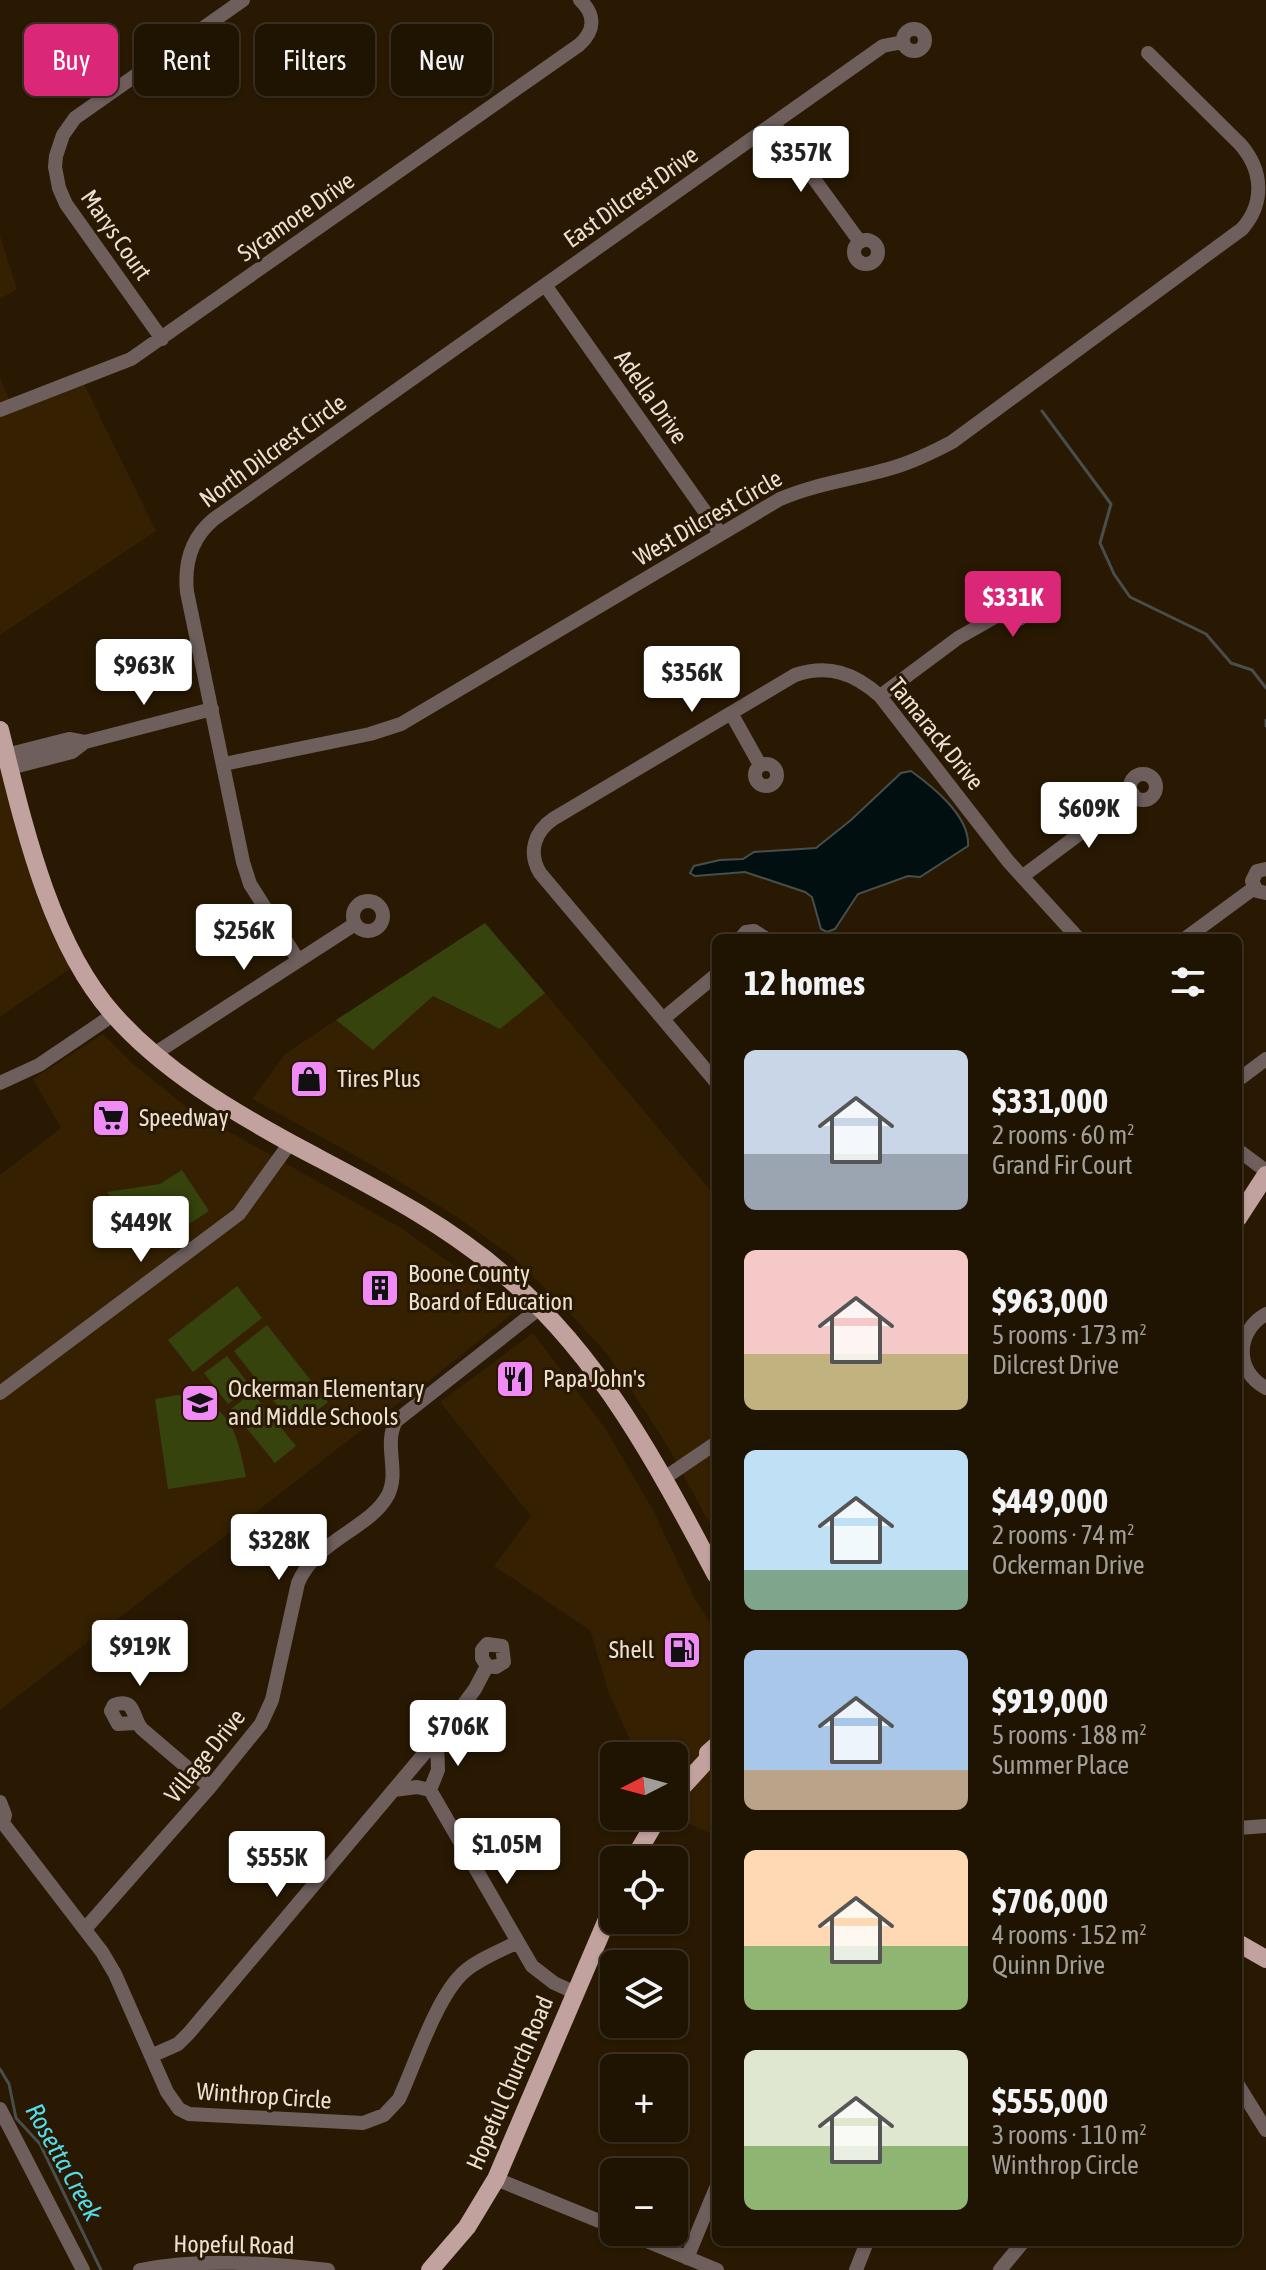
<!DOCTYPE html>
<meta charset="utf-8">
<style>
:root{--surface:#1f1302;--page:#271c0c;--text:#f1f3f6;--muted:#a19e99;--line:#3c3224;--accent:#db2777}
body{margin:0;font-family:"Asap Condensed",sans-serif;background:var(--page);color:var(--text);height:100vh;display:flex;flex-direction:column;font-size:30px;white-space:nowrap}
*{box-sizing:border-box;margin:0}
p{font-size:26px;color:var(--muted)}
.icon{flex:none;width:44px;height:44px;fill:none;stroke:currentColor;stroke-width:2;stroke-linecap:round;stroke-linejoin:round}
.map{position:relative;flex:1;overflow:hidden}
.details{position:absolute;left:712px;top:934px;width:530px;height:1312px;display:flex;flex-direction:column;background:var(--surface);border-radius:12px;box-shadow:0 2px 6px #0004,0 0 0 2px var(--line)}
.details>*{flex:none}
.hud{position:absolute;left:24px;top:24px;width:568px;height:72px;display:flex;gap:16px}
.needle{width:52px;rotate:264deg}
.fabs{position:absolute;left:600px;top:1742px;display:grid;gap:16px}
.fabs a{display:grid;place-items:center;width:88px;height:88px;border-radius:12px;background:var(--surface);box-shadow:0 2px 6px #0004,0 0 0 2px var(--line);font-size:40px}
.price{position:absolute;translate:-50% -68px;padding:0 18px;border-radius:8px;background:#fff;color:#222;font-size:26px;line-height:52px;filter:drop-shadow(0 2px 4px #0008)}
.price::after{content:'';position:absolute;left:50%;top:48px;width:24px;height:18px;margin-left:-12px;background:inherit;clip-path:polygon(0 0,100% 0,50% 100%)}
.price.selected{background:var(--accent);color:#fff}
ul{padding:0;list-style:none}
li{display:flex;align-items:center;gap:24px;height:200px;padding:0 32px}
li span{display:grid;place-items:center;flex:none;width:224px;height:160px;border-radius:12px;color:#555}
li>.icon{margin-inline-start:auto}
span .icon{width:96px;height:96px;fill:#fffc;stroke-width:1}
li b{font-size:34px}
h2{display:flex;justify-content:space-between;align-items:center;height:96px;padding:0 32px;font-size:34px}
.tag{padding:0 28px;border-radius:12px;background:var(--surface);box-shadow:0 2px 6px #0004,0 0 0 2px var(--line);font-size:28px;line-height:72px}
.tag.selected{background:var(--accent);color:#fff}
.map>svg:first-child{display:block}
.built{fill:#352101}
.green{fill:#36430d}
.water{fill:#010f11;stroke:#474e4b;stroke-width:2}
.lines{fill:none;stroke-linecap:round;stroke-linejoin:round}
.stream{stroke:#474e4b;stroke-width:3}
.minor{stroke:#6e5f5d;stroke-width:14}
.major{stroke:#c2a29f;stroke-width:18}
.labels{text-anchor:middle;stroke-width:6;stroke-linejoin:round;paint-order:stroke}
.street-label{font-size:24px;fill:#ebe0d2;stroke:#291902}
.poi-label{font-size:24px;fill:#ebe0d2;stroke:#291902;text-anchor:start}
.water-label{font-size:26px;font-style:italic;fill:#53dbe9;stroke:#291902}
</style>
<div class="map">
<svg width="1266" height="2270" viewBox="0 0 1266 2270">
<rect width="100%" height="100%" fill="#291902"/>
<path class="built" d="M 0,236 L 17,289 L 0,299 Z
M 0,378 L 12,406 L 82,380 L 156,531 L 0,635 Z
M 0,730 L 78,963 L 0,1017 Z
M 545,993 L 716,1197 L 716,1535 L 667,1445 L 609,1356 L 563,1306 L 512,1256 L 451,1213 L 372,1165 L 252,1099 L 285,1054 L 336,1020 L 373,1050 L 433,996 L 500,1029 Z
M 103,1034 L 132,1063 L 190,1110 L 401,1228 L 476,1281 L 512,1314 L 423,1386 L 376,1419 L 0,1710 L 0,1175 L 61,1128 L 33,1079 Z
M 533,1333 L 605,1428 L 653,1510 L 696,1601 L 716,1631 L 716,1836 L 672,1816 L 674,1756 L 637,1756 L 609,1693 L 590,1630 L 494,1566 L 531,1516 L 440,1402 Z"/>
<path class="green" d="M 485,923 L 545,993 L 500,1029 L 433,996 L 373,1050 L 336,1020 Z
M 182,1170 L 209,1211 L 149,1250 L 107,1192 L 160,1184 Z
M 237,1286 L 262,1318 L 193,1372 L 168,1340 Z
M 267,1325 L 328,1402 L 295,1428 L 234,1351 Z
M 227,1356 L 251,1387 L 228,1404 L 204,1373 Z
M 252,1392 L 296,1446 L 275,1463 L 231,1409 Z
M 177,1395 C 230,1401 237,1431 246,1477 L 168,1489 L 155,1399 Z"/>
<path class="water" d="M 911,771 C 933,787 970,816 968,846 L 920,877 L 908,876 L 858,894 L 835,929 L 827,932 L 821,929 L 812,897 L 805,892 L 745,872 L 695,876 L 690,873 L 694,866 L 720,860 L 743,859 L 754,852 L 816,848 L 851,820 L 901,773 Z"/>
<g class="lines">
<path class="stream" d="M 1042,411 L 1111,504 L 1100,543 L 1114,574 L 1130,597 L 1206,634 L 1231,663 L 1252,670 L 1266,688
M 1266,720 L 1266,726
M 0,2069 L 9,2084 L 16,2118 L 40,2144 L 101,2270"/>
<path class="minor" d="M903 40a11 11 0 1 1 22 0a11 11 0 1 1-22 0Z
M 774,124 L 860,242
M854 252a12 12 0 1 1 24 0a12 12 0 1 1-24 0Z
M 545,285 L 720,533
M 162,339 L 66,204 L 59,188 L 55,167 L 56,156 L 63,135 L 75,118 L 243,0
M 0,410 L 131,359 L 579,45 C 595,31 596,15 580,0
M1001 607a13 13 0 1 1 26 0a13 13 0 1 1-26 0Z
M 880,696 L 958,638 L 1002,613
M 731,713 L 760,765
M 6,755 L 69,739 L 85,742 L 212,709
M755 775a11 11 0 1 1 22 0a11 11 0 1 1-22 0Z
M 224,764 L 370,734 L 401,724 L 780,499 C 817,483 856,479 895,467 C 915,461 933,452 952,442 L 1242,229 C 1265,203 1263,170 1240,144 L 1148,53
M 10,768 L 72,752 L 85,742
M1130 787a13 13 0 1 1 26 0a13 13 0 1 1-26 0Z
M 1266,869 L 1257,871 L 1252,881 L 1257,891 L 1266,893
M 1023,876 L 1133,794
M353 916a15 15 0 1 1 30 0a15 15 0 1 1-30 0Z
M 741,938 L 746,932 L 754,931 L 765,938
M 1186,938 L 1254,888
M 298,960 L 250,884 L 243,862 L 187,592 C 184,563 191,538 214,519 L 883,46 L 903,42
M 663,1019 L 716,975
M 154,1054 L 355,924
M 1238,1080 L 1266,1059
M 716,1082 L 540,873 C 528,853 534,832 553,819 L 795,675 C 829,664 854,673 880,696 L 1008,861 L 1078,938
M 0,1083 L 39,1065 L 113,1015
M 1238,1150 L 1266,1171
M 1266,1314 C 1236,1331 1234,1371 1266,1388
M 0,1393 L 239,1214 L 290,1143
M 663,1479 L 716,1443
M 136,1723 L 118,1724 L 111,1711 L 114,1705 C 136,1697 132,1718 142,1729 L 210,1787
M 394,1790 L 417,1787 L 430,1790 L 532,1966 L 554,1983 L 576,1993
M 430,1790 L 438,1770 L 437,1739
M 0,1802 L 5,1815 L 3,1823 L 102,1952 L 115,1974 L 167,2092 L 179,2109 L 189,2114 L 363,2123 L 384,2115 L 399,2099 C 415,2065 436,1997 464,1972 C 479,1959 500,1951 518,1942
M 1238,1828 L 1266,1826
M 85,1929 L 210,1787 L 261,1724 L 272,1700 L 298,1583 C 317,1539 370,1529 388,1495 C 400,1471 383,1445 396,1421 L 541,1307
M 151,2056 L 178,2044 L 189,2033 L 450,1723 L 475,1689 L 487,1666 L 496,1667 L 504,1662 L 502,1646 L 487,1644 L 482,1650 L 482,1658 L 487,1666
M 1238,2085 L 1266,2130
M 0,2109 L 83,2270
M 496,2179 L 614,2227
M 625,2232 L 717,2270
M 687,2258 L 716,2188
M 140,2270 C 201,2258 266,2263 328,2270
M 856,2270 L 867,2242
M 1000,2270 L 1023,2242"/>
<path class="major" d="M 0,730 C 23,822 49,942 113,1014 C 162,1070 230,1110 294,1145 C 369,1185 445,1222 509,1279 C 602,1359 659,1468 716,1575
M 1238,1218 L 1266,1175
M 674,1796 L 708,1759 L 708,1753 L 716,1746
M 633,1860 L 659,1816
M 1238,1943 L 1266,1959
M 430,2270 L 467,2227 L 496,2179 L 614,1903"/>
</g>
<defs>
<g id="shop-square" transform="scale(2)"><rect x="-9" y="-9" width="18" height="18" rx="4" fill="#f08bf6" stroke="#291902"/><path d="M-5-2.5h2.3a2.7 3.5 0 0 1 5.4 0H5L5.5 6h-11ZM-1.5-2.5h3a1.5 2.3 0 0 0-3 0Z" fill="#111"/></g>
<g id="supermarket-square" transform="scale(2)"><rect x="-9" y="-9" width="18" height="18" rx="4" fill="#f08bf6" stroke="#291902"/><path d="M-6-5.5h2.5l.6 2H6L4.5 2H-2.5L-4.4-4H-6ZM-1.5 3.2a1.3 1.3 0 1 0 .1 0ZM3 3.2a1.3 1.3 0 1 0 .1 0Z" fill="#111"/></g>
<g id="building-square" transform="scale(2)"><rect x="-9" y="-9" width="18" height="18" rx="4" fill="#f08bf6" stroke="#291902"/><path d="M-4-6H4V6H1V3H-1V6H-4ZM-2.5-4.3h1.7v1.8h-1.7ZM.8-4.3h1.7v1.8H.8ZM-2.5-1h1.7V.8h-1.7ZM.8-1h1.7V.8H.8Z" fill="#111"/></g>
<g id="restaurant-square" transform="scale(2)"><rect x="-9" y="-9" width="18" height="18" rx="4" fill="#f08bf6" stroke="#291902"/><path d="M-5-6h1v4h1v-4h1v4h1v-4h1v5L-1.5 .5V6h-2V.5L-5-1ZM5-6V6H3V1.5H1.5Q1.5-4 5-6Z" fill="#111"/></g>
<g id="school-square" transform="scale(2)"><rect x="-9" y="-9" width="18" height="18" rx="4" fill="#f08bf6" stroke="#291902"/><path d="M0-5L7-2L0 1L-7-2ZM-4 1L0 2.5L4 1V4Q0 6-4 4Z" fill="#111"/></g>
<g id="fuel-square" transform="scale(2)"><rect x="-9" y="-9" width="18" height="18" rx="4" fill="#f08bf6" stroke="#291902"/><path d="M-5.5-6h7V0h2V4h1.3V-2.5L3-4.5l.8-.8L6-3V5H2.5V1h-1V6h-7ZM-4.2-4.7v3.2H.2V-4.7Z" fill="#111"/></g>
</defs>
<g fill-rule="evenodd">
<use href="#shop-square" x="309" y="1079"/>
<use href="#supermarket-square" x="111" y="1118"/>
<use href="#building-square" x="380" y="1288"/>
<use href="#restaurant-square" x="515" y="1379"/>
<use href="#school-square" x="200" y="1403"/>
<use href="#fuel-square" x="682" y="1650"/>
</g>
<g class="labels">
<g class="street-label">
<text transform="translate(631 197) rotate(-35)" y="8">East Dilcrest Drive</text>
<text transform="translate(296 217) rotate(-35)" y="8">Sycamore Drive</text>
<text transform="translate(116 235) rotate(55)" y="8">Marys Court</text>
<text transform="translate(651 397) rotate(55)" y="8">Adella Drive</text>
<text transform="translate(273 451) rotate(-36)" y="8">North Dilcrest Circle</text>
<text transform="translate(708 518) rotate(-30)" y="8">West Dilcrest Circle</text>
<text transform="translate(936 734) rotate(51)" y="8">Tamarack Drive</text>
<text transform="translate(205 1756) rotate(-51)" y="8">Village Drive</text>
<text transform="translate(510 2083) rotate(-67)" y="8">Hopeful Church Road</text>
<text transform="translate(264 2096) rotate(4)" y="8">Winthrop Circle</text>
<text transform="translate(234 2245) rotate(1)" y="8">Hopeful Road</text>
</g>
<g class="poi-label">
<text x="337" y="1087">Tires Plus</text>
<text x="139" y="1126">Speedway</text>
<text x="408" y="1282">Boone County<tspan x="408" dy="28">Board of Education</tspan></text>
<text x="543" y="1387">Papa John's</text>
<text x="228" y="1397">Ockerman Elementary<tspan x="228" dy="28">and Middle Schools</tspan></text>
<text x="654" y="1658" text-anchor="end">Shell</text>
</g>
<g class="water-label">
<text transform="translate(64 2162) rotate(61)" y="9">Rosetta Creek</text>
</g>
</g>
</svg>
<div class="fabs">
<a><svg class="needle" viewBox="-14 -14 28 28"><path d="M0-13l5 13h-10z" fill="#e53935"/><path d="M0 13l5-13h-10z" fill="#a19e99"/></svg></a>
<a><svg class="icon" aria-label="locate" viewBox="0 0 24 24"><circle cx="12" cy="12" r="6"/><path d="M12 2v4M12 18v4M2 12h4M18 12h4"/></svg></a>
<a><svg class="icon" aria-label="layers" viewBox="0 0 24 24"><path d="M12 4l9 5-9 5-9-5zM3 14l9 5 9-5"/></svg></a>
<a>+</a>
<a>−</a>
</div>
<b class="price" style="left:801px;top:194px">$357K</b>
<b class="price selected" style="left:1013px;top:639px">$331K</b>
<b class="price" style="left:144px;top:707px">$963K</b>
<b class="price" style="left:692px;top:714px">$356K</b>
<b class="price" style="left:1089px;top:850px">$609K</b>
<b class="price" style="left:244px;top:972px">$256K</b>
<b class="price" style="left:141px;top:1264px">$449K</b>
<b class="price" style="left:279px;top:1582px">$328K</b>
<b class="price" style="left:140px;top:1688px">$919K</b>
<b class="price" style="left:458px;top:1768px">$706K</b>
<b class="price" style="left:507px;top:1886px">$1.05M</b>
<b class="price" style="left:277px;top:1899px">$555K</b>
<div class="hud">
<a class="tag selected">Buy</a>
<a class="tag">Rent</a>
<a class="tag">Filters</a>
<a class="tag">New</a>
</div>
<section class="details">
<h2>12 homes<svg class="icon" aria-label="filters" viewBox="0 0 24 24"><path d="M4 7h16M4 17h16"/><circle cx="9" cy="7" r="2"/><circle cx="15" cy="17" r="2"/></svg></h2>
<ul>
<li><span style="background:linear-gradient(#c9d6e8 65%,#9aa5b1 0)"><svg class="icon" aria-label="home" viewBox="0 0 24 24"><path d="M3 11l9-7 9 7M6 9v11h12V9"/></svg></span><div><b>$331,000</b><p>2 rooms · 60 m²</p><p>Grand Fir Court</p></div></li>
<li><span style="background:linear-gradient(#f6c9c9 65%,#c2b280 0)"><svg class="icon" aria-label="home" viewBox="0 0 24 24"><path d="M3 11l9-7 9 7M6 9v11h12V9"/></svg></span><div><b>$963,000</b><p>5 rooms · 173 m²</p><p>Dilcrest Drive</p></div></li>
<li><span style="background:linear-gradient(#bfe0f5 75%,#7fa58c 0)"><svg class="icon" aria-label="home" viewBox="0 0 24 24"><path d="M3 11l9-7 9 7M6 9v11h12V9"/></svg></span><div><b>$449,000</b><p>2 rooms · 74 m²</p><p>Ockerman Drive</p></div></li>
<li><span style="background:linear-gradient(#a9c7e8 75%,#b9a48a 0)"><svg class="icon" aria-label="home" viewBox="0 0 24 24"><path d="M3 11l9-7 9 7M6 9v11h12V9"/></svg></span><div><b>$919,000</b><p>5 rooms · 188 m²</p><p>Summer Place</p></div></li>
<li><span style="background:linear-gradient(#ffd9b3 60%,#8fb573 0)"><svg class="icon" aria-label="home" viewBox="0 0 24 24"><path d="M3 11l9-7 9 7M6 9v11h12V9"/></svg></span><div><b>$706,000</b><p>4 rooms · 152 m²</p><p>Quinn Drive</p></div></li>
<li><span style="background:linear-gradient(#dfe7d0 60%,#8fb573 0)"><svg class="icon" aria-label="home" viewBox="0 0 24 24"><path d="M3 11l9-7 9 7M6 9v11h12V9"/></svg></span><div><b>$555,000</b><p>3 rooms · 110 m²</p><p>Winthrop Circle</p></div></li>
</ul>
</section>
</div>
